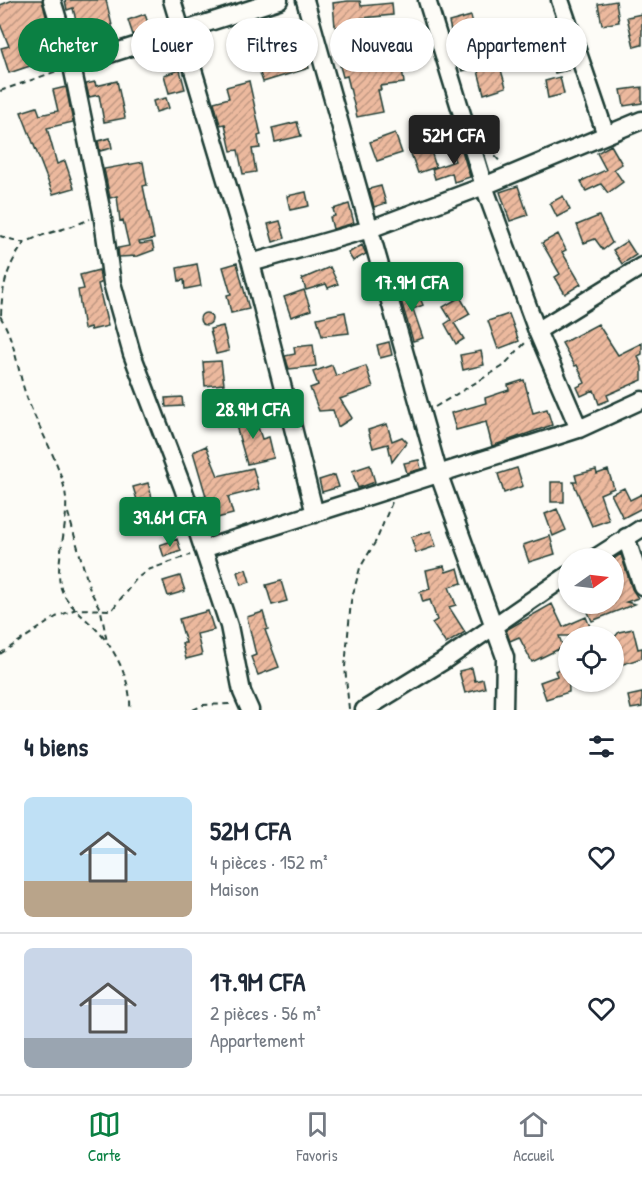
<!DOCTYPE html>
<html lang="fr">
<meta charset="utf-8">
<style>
:root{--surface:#fff;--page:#f2f2f3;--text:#1f2937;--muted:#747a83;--line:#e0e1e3;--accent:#0b8043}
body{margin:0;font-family:"Patrick Hand",sans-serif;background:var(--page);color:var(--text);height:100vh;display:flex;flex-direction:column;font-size:22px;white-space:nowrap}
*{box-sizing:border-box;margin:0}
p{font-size:20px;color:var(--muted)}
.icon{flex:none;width:33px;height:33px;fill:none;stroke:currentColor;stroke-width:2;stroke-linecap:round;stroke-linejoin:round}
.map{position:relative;height:710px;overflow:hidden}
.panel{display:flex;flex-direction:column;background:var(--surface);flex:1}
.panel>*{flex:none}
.top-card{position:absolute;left:18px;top:18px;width:606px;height:54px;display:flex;gap:12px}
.needle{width:39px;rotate:76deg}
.fabs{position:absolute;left:558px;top:548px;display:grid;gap:12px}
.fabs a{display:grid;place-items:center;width:66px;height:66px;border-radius:50%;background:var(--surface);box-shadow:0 2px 4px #0004;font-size:30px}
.price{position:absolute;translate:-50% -51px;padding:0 14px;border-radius:6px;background:var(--accent);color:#fff;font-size:20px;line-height:39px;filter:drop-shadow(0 2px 3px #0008)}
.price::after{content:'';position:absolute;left:50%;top:36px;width:18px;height:14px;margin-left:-9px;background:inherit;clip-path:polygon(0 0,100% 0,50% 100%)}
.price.current{background:#222;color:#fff}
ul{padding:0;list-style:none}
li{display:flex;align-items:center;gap:18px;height:150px;padding:0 24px}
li+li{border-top:2px solid var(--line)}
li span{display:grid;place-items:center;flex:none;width:168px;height:120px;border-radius:9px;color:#555}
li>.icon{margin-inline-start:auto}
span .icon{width:72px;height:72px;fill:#fffc;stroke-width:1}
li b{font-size:26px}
h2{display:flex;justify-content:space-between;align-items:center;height:72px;padding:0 24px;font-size:26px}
.pill{padding:0 21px;border-radius:27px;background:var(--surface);box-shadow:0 2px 4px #0004;font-size:21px;line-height:54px}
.pill.current{background:var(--accent);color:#fff}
.tabs{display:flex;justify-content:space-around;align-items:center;height:84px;border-top:2px solid var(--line);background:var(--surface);font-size:16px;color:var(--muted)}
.tabs a{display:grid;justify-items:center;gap:3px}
.tabs .current{color:var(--accent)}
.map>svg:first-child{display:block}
.building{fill:url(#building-hatch);stroke:#1f3d34;stroke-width:1.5}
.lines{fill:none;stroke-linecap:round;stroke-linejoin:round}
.minor-casing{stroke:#1f3d34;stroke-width:21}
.path{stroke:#1f3d34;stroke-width:2;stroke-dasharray:6 4.5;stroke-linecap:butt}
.minor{stroke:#fdfcf7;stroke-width:16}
</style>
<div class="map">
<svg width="642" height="710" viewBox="0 0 642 710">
<defs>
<pattern id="building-hatch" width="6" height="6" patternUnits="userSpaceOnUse" patternTransform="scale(1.5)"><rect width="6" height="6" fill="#ecb99e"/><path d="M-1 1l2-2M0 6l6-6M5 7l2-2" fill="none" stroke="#bf9882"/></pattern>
</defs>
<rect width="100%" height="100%" fill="#fdfcf7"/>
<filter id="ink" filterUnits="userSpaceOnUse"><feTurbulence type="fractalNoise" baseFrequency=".0167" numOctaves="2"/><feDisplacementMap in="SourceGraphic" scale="12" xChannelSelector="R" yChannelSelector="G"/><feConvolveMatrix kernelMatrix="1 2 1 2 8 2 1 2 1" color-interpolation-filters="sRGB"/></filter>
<g filter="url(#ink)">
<path class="building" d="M 13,0 L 42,0 L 48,24 L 29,31 L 39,63 L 9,73 L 1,48 L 9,46 L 0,24 L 0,5 Z
M 65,0 L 106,0 L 114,34 L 95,39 L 96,45 L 82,47 L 73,8 L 67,10 Z
M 348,1 L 360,1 L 361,6 L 392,3 L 393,15 L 362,18 L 362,23 L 335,27 L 333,3 Z
M 616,1 L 619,22 L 602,25 L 598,4 Z
M 145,14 L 150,30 L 133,35 L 128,20 Z
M 642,14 L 642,45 L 634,47 L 627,17 Z
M 471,16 L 479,47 L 483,46 L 484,49 L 494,46 L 506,87 L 484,94 L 477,67 L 462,71 L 458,59 L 471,55 L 466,37 L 453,40 L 449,22 Z
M 543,25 L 550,60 L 525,67 L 522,53 L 532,50 L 527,28 Z
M 562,49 L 568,70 L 555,73 L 549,53 Z
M 304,50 L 309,68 L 263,82 L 257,64 Z
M 401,60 L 404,83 L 380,86 L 381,90 L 378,90 L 383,112 L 357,117 L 347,76 L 343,77 L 340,66 L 366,61 L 367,64 Z
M 180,70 L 185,89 L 169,93 L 164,75 Z
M 560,77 L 564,94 L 548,98 L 545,81 Z
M 117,81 L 125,118 L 104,122 L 99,95 L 89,97 L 86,84 L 95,82 L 96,86 Z
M 249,81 L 261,135 L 258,136 L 260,148 L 252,149 L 256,172 L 243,174 L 238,150 L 231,151 L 225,124 L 220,125 L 214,102 L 229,98 L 226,87 Z
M 66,87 L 73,122 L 47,128 L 57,164 L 65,161 L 74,188 L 53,194 L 21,112 L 37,107 L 40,115 L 58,111 L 53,90 Z
M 642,87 L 642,103 L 624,106 L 621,90 Z
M 166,98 L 169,108 L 156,112 L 153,101 Z
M 297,122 L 301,136 L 275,142 L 272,128 Z
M 428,125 L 428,142 L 436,167 L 418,173 L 410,151 Z
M 395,133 L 402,153 L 377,161 L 370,142 Z
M 110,138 L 112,148 L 100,151 L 98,141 Z
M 460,144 L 470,177 L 454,182 L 452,173 L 435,179 L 432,169 L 455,161 L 450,147 Z
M 611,145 L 622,164 L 614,169 L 623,182 L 608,193 L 601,184 L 586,191 L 581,181 L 606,170 L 597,153 Z
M 143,162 L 147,185 L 143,186 L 154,239 L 139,242 L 140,244 L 152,242 L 154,250 L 138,256 L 119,257 L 118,248 L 129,246 L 123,220 L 120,221 L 117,196 L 110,198 L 104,169 Z
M 381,186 L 386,203 L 374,207 L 369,189 Z
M 518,186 L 528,215 L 510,221 L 500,192 Z
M 306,192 L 309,206 L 290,210 L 287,196 Z
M 563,196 L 570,210 L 557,217 L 550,203 Z
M 349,204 L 354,223 L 333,229 L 330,217 L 335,216 L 333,209 Z
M 599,216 L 612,243 L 603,250 L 595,239 L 584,243 L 577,225 Z
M 280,221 L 285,238 L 273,242 L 268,224 Z
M 558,234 L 566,250 L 562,252 L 581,284 L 565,294 L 555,277 L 560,274 L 542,243 Z
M 627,241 L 636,255 L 622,264 L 613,250 Z
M 362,245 L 366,254 L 353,261 L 348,253 Z
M 237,263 L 249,309 L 231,313 L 227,295 L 231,294 L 223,267 Z
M 197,264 L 201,286 L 185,289 L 184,280 L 179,281 L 177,268 Z
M 330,267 L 338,284 L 328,288 L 326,284 L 306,290 L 302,279 Z
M 99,270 L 101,283 L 98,284 L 108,326 L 91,330 L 90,327 L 84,329 L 78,290 L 84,289 L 80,275 Z
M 304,290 L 311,310 L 291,317 L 284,297 Z
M 417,291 L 423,305 L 413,309 L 423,338 L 413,341 L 400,297 Z
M 460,297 L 470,314 L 454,323 L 464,339 L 456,344 L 445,324 L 451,320 L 443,307 Z
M 345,312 L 349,333 L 322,336 L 317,318 Z
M200 319a6 6 0 1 1 12 0a6 6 0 1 1-12 0Z
M 509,314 L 519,341 L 498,349 L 488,321 Z
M 598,324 L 618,355 L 642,343 L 642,354 L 638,356 L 642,367 L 642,380 L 607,395 L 609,400 L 599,404 L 594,390 L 581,396 L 577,387 L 585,383 L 577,365 L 575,366 L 562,343 Z
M 223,326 L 229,351 L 216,354 L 210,329 Z
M 389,342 L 392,355 L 380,358 L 377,345 Z
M 313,345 L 316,366 L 289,369 L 285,356 L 295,354 L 294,347 Z
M 481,351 L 484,365 L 463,370 L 460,355 Z
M 221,361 L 224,384 L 205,386 L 203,362 Z
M 332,365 L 336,376 L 366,366 L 373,387 L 340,399 L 352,418 L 338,427 L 333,410 L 319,411 L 310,388 L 318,385 L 313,372 Z
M 524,380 L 533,413 L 547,409 L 552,425 L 492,446 L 486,422 L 456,430 L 451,413 L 486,403 L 485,398 L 509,390 L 508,385 Z
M 182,397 L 183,406 L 166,407 L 165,398 Z
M 253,412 L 262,439 L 269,437 L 274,458 L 247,464 L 234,419 Z
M 387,424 L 392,441 L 402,437 L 407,442 L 392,462 L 388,444 L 373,448 L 368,430 Z
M 206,446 L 218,476 L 253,468 L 259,489 L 228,497 L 233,514 L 209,520 L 206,510 L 202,511 L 197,497 L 206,496 L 193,452 Z
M 419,460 L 421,469 L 407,473 L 404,463 Z
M 370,465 L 375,482 L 358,488 L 352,471 Z
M 517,468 L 523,486 L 504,493 L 498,474 Z
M 596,470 L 597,474 L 608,470 L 614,488 L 600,494 L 609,520 L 592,526 L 573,482 L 577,482 L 575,475 Z
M 335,475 L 339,487 L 322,492 L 319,480 Z
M 551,482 L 564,482 L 564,502 L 551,502 Z
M 148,483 L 155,509 L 141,513 L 133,487 Z
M 624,488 L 630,500 L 642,494 L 642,508 L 623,518 L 611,494 Z
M 557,509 L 566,530 L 553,536 L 545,514 Z
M 431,531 L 436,546 L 416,553 L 411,537 Z
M 550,536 L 555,554 L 529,562 L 523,545 Z
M 177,539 L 181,551 L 164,557 L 160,545 Z
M 621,554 L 632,589 L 638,598 L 626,602 L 635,604 L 592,621 L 584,603 L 614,603 L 614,559 Z
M 444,566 L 446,572 L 458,568 L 462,583 L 449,587 L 456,605 L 449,607 L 465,632 L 446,644 L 432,623 L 437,620 L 430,600 L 423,602 L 420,592 L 430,589 L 426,570 Z
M 246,569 L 250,582 L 241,585 L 237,572 Z
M 180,576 L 185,591 L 168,596 L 163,581 Z
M 281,581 L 287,601 L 272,605 L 266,585 Z
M 552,604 L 563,627 L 586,617 L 594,636 L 559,636 L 563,647 L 532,662 L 519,637 L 510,641 L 506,630 Z
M 208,611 L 214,630 L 197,634 L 202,655 L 186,659 L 182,643 L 186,643 L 179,619 Z
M 263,612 L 268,629 L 265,630 L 279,667 L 258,675 L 251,657 L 256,655 L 247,617 Z
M 633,629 L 638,649 L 642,648 L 642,658 L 614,667 L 614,638 L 619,632 Z
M 568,665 L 569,692 L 546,699 L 540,682 L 557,676 L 555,671 Z
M 472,668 L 475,681 L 483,679 L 485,688 L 465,693 L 459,671 Z
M 642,693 L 642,707 L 631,709 L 628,696 Z"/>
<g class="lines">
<g class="minor-casing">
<path id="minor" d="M 52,0 L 72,66 L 102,213 L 112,283 L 132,354 L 183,488 L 229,626 L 242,692 L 250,710
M 172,0 L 251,263 L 315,514
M 305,0 L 439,475 L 505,657 L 504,710
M 427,0 L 484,186 L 537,331 L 579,429
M 560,0 L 606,135
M 72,66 L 279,0
M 251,263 L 370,229 L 484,186 L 642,120
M 537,331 L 642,266
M 626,537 L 642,586
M 203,549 L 579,429 L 642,400
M 595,558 L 642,528
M 364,710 L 442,662 L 568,575"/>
</g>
<path class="path" d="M 0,91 L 60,70
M 488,148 L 502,164
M 0,236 L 24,243 C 46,232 69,229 90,219
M 1,315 C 2,286 7,267 24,243
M 0,316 C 16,342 17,370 27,398 C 38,427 59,461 65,491 C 71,523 52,566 62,591 C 68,605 84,617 95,628 C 115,648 132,682 130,710
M 435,407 L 502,367 L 527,341
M 68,513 L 90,590 L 101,611 L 107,642
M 0,654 L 56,617 L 76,609 L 112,610 L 136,579 L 148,570 L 190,555
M 349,709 L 345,667 L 351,601 L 360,568 L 377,539 L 392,502
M 193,710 L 203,705 L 229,704 L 232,701"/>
<use href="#minor" class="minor"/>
</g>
</g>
</svg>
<div class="fabs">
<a><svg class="needle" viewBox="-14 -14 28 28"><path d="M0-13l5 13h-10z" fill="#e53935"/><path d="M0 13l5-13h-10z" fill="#747a83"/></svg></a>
<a><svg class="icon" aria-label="locate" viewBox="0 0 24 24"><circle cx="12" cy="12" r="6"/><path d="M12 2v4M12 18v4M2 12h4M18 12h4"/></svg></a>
</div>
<b class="price current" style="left:454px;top:166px">52M CFA</b>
<b class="price" style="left:412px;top:313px">17.9M CFA</b>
<b class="price" style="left:253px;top:440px">28.9M CFA</b>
<b class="price" style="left:170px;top:548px">39.6M CFA</b>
<div class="top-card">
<a class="pill current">Acheter</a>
<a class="pill">Louer</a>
<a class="pill">Filtres</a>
<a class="pill">Nouveau</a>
<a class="pill">Appartement</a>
</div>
</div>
<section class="panel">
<h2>4 biens<svg class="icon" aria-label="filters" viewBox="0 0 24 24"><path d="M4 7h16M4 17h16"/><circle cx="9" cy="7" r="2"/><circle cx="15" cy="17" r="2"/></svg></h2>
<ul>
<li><span style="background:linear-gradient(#bfe0f5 70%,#b9a48a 0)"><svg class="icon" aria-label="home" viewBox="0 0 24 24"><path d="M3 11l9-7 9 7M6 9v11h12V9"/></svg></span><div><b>52M CFA</b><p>4 pièces · 152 m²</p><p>Maison</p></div><svg class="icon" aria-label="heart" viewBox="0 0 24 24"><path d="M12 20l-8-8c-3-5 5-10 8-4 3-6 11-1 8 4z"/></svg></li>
<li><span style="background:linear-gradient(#c9d6e8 75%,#9aa5b1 0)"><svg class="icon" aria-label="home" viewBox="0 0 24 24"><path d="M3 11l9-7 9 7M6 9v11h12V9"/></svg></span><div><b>17.9M CFA</b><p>2 pièces · 56 m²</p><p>Appartement</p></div><svg class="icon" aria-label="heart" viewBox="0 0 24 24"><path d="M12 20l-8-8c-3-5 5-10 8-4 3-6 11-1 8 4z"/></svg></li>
</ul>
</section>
<nav class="tabs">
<a class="current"><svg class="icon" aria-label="map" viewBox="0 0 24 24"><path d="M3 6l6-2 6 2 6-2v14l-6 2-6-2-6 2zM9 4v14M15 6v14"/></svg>Carte</a>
<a><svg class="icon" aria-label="saved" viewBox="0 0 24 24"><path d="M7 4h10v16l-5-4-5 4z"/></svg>Favoris</a>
<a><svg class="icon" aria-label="home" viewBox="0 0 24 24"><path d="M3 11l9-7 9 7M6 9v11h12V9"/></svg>Accueil</a>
</nav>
